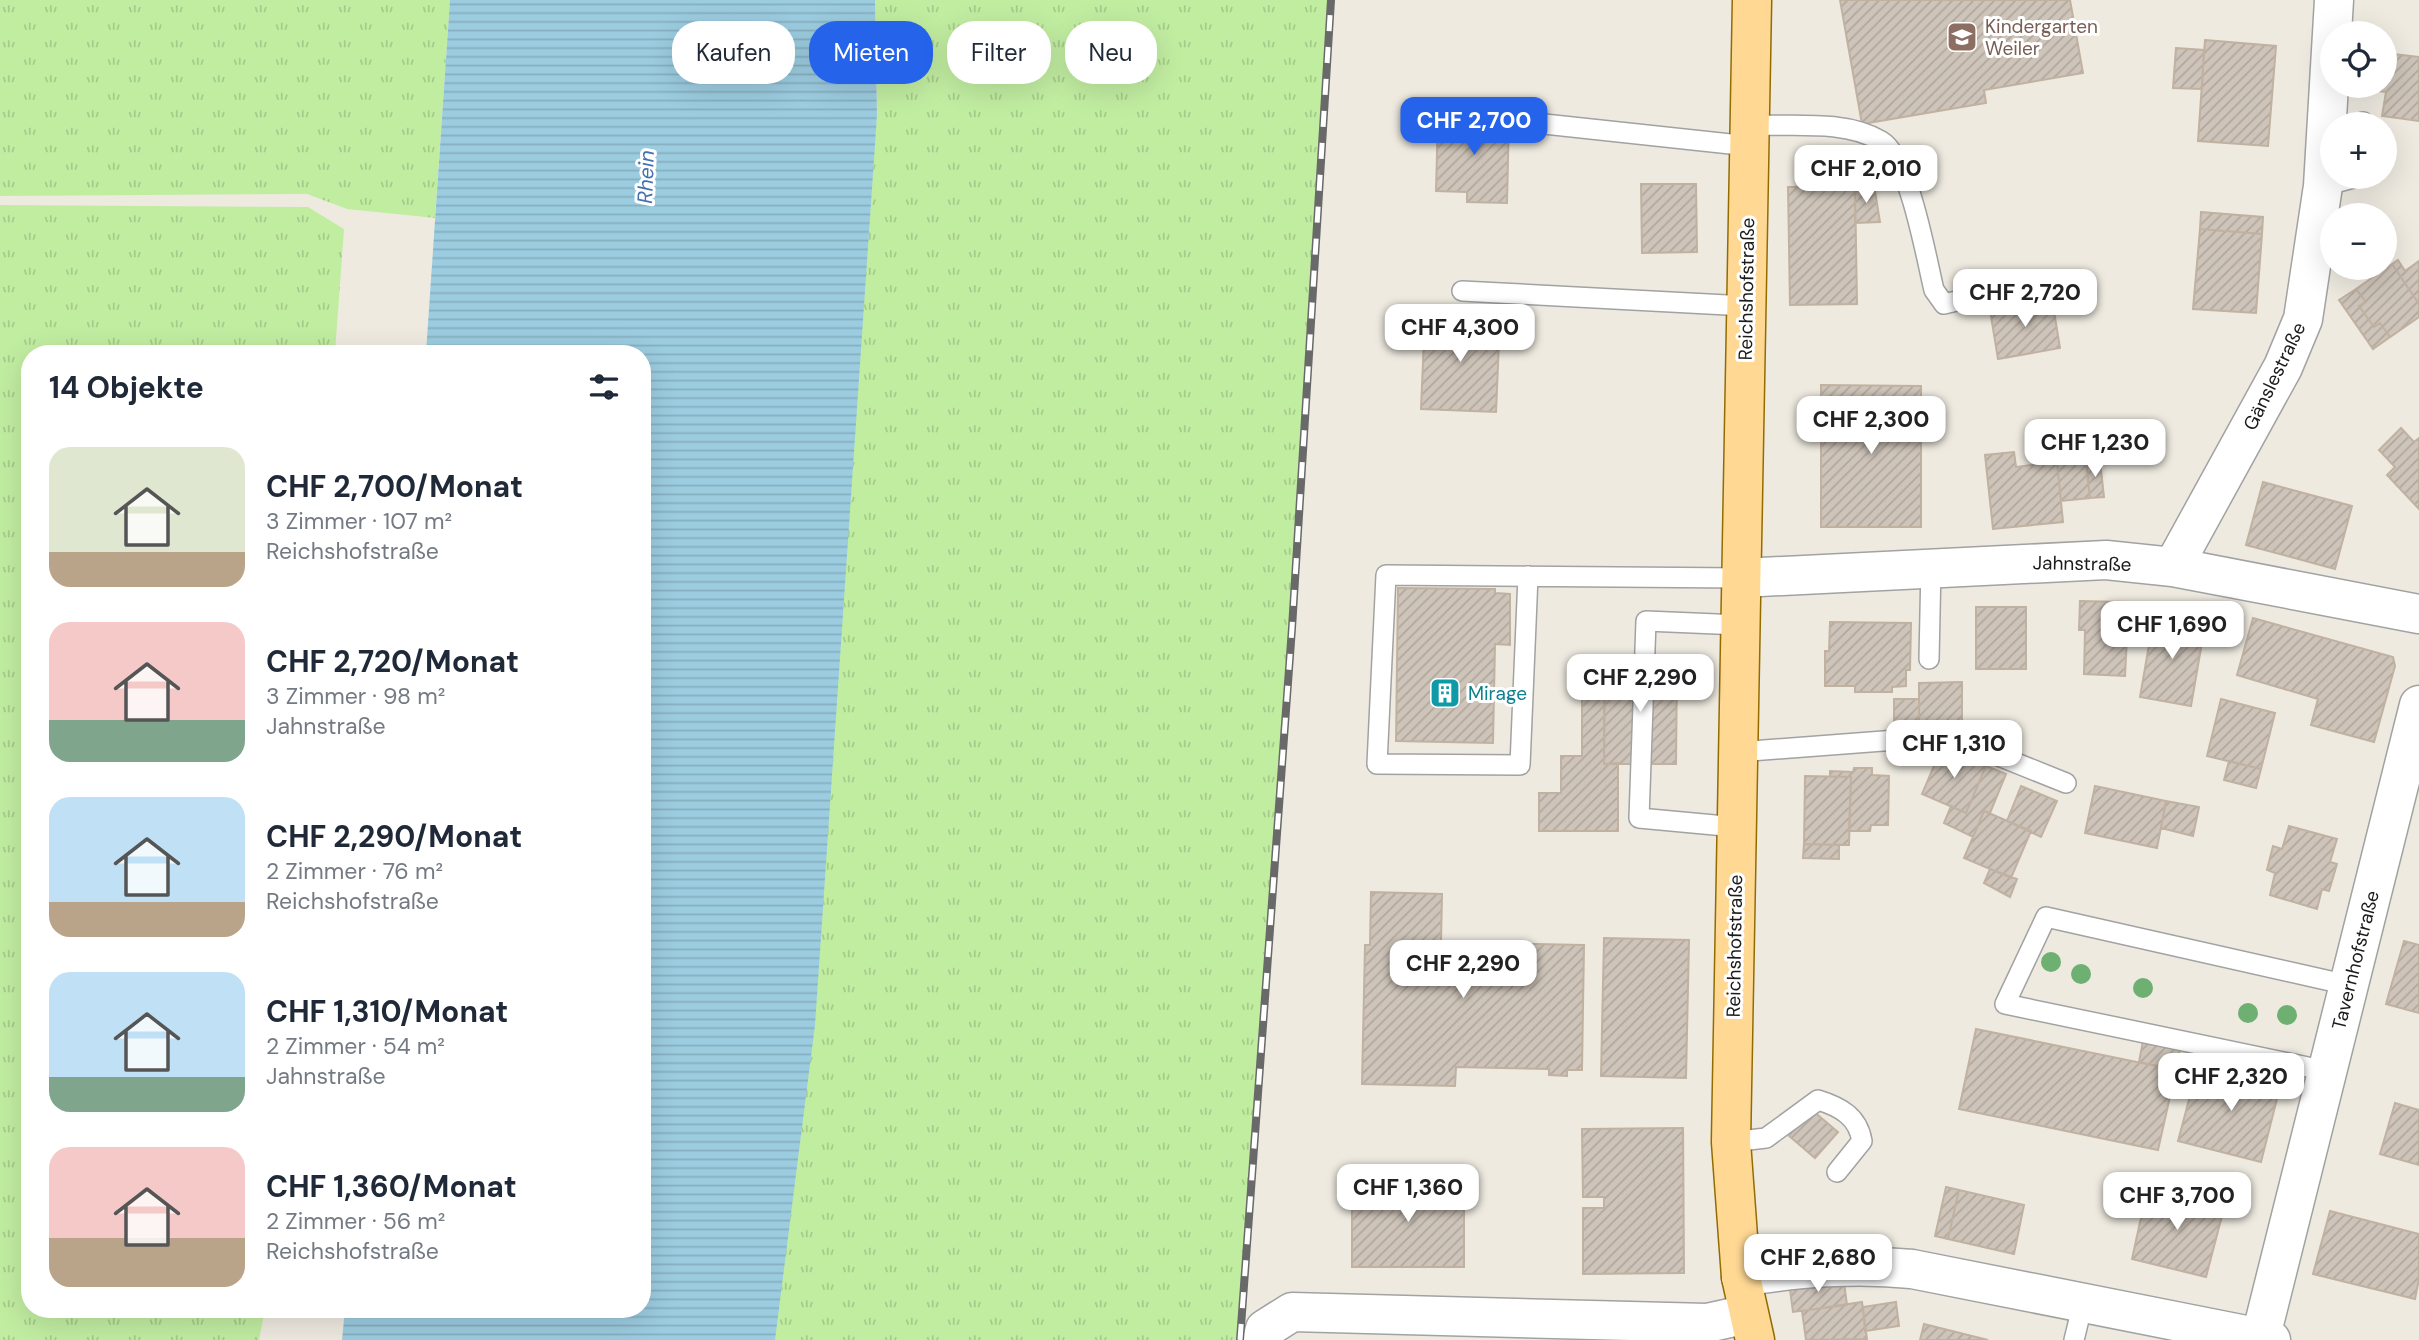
<!DOCTYPE html>
<html lang="de">
<meta charset="utf-8">
<style>
:root{--surface:#fff;--page:#f2f2f3;--text:#1f2937;--muted:#747a83;--accent:#2563eb}
body{margin:0;font-family:"DM Sans",sans-serif;background:var(--page);color:var(--text);height:100vh;display:flex;flex-direction:column;font-size:26px;white-space:nowrap}
*{box-sizing:border-box;margin:0}
p{font-size:23px;color:var(--muted)}
.icon{flex:none;width:38px;height:38px;fill:none;stroke:currentColor;stroke-width:2;stroke-linecap:round;stroke-linejoin:round}
.map{position:relative;flex:1;overflow:hidden}
.side{position:absolute;left:21px;top:345px;width:630px;height:973px;display:flex;flex-direction:column;background:var(--surface);border-radius:28px;box-shadow:0 7px 28px #0002}
.side>*{flex:none}
.top-card{position:absolute;left:672px;top:21px;width:665px;height:63px;display:flex;gap:14px}
.buttons{position:absolute;left:2320px;top:21px;display:grid;gap:14px}
.buttons a{display:grid;place-items:center;width:77px;height:77px;border-radius:50%;background:var(--surface);box-shadow:0 7px 28px #0002;font-size:35px}
.price{position:absolute;translate:-50% -60px;padding:0 16px;border-radius:14px;background:#fff;color:#222;font-size:23px;line-height:46px;filter:drop-shadow(0 2px 4px #0008)}
.price::after{content:'';position:absolute;left:50%;top:42px;width:21px;height:16px;margin-left:-10px;background:inherit;clip-path:polygon(0 0,100% 0,50% 100%)}
.price.active{background:var(--accent);color:#fff}
ul{padding:0;list-style:none}
li{display:flex;align-items:center;gap:21px;height:175px;padding:0 28px}
li span{display:grid;place-items:center;flex:none;width:196px;height:140px;border-radius:21px;color:#555}
li>.icon{margin-inline-start:auto}
span .icon{width:84px;height:84px;fill:#fffc;stroke-width:1}
li b{font-size:30px}
h2{display:flex;justify-content:space-between;align-items:center;height:84px;padding:0 28px;font-size:30px}
.tag{padding:0 24px;border-radius:28px;background:var(--surface);box-shadow:0 7px 28px #0002;font-size:24px;line-height:63px}
.tag.active{background:var(--accent);color:#fff}
.map>svg:first-child{display:block}
.grass{fill:url(#grass-tufts)}
.water{fill:url(#water-rules)}
.building{fill:url(#building-hatch);stroke:#c1b1a1;stroke-width:2}
.lines{fill:none;stroke-linecap:round;stroke-linejoin:round}
.service-casing{stroke:#a2a2a2;stroke-width:22}
.minor-casing{stroke:#a2a2a2;stroke-width:41}
.primary-casing{stroke:#936c00;stroke-width:41}
.service{stroke:#fff;stroke-width:19}
.minor{stroke:#fff;stroke-width:38}
.primary{stroke:#ffd894;stroke-width:38}
.rail-casing{stroke:#696969;stroke-width:8}
.rail{stroke:#fff;stroke-width:5;stroke-dasharray:16;stroke-linecap:butt}
.tree{fill:#6db071}
.labels{text-anchor:middle;stroke-width:6;stroke-linejoin:round;paint-order:stroke}
.education-label{font-size:19px;fill:#785e54;stroke:#fff;text-anchor:start}
.street-label{font-size:19px;fill:#1b1b1b;stroke:#fff}
.culture-label{font-size:19px;fill:#0d838f;stroke:#fff;text-anchor:start}
.water-label{font-size:21px;font-style:italic;fill:#4272b1;stroke:#fff}
</style>
<div class="map">
<svg width="2419" height="1340" viewBox="0 0 2419 1340">
<defs>
<pattern id="grass-tufts" width="24" height="20" patternUnits="userSpaceOnUse" patternTransform="scale(1.75)"><rect width="24" height="20" fill="#c1eda1"/><path d="M3 7l-1-3M5 7V3M7 7l1-3M15 17l-1-3M17 17v-4M19 17l1-3" fill="none" stroke="#a5cb8a"/></pattern>
<pattern id="water-rules" width="6" height="5" patternUnits="userSpaceOnUse" patternTransform="scale(1.75)"><rect width="6" height="5" fill="#9ccce0"/><path d="M0 2.5h6" fill="none" stroke="#86afc0"/></pattern>
<pattern id="building-hatch" width="6" height="6" patternUnits="userSpaceOnUse" patternTransform="scale(1.75)"><rect width="6" height="6" fill="#cec4b9"/><path d="M-1 1l2-2M0 6l6-6M5 7l2-2" fill="none" stroke="#b0a89e"/></pattern>
</defs>
<rect width="100%" height="100%" fill="#eeeae0"/>
<path class="grass" d="M 0,0 L 450,0 L 435,218 L 347,209 L 307,194 L 0,196 Z
M 875,0 L 1331,0 L 1292,628 L 1240,1340 L 767,1340 L 877,115 Z
M 0,205 L 308,207 L 344,229 L 335,353 L 30,354 L 30,1309 L 265,1309 L 259,1340 L 0,1340 Z"/>
<path class="water" d="M 450,0 L 875,0 L 877,115 L 815,1025 L 775,1340 L 342,1340 L 345,1309 L 642,1309 L 642,354 L 426,353 Z"/>
<path class="building" d="M 1840,0 L 2070,0 L 2083,73 L 1984,90 L 1986,103 L 1862,124 Z
M 2205,40 L 2276,46 L 2268,146 L 2198,141 Z
M 2176,48 L 2204,50 L 2202,89 L 2173,88 Z
M 2385,53 L 2419,57 L 2419,121 L 2382,116 L 2386,92 L 2347,87 L 2385,86 Z
M 1438,115 L 1509,117 L 1507,203 L 1467,202 L 1467,192 L 1436,191 Z
M 1641,184 L 1696,184 L 1697,252 L 1642,253 Z
M 1874,185 L 1880,222 L 1855,223 L 1855,186 Z
M 1855,186 L 1857,304 L 1790,305 L 1788,187 Z
M 2201,212 L 2263,217 L 2262,234 L 2200,229 Z
M 2200,229 L 2262,234 L 2256,313 L 2193,309 Z
M 2398,260 L 2405,271 L 2419,261 L 2419,304 L 2392,264 Z
M 2392,264 L 2419,304 L 2419,317 L 2390,337 L 2380,323 L 2374,327 L 2359,306 L 2366,302 L 2356,289 Z
M 2356,289 L 2366,302 L 2359,306 L 2374,327 L 2380,323 L 2390,337 L 2373,349 L 2339,300 Z
M 2052,299 L 2060,348 L 1998,359 L 1990,310 Z
M 1425,315 L 1500,319 L 1496,412 L 1421,409 Z
M 1821,385 L 1921,386 L 1921,527 L 1821,527 Z
M 2401,428 L 2414,442 L 2419,438 L 2419,509 L 2387,475 L 2395,467 L 2379,450 Z
M 2014,452 L 2016,467 L 2057,462 L 2063,522 L 1993,529 L 1985,455 Z
M 2086,459 L 2090,498 L 2061,501 L 2057,462 Z
M 2100,461 L 2104,497 L 2090,498 L 2086,462 Z
M 2263,482 L 2352,506 L 2335,569 L 2246,545 Z
M 1398,588 L 1495,589 L 1495,593 L 1510,594 L 1510,645 L 1495,644 L 1493,743 L 1396,741 Z
M 2080,601 L 2123,602 L 2122,618 L 2128,618 L 2125,676 L 2084,674 L 2085,630 L 2079,630 Z
M 1976,607 L 2026,607 L 2026,669 L 1976,669 Z
M 2154,616 L 2205,625 L 2191,706 L 2140,697 Z
M 2253,618 L 2393,657 L 2395,666 L 2374,742 L 2311,725 L 2318,699 L 2237,675 Z
M 1830,622 L 1911,623 L 1910,670 L 1906,670 L 1906,686 L 1892,687 L 1892,692 L 1855,692 L 1855,686 L 1825,686 L 1825,651 L 1829,651 Z
M 1604,663 L 1677,665 L 1676,764 L 1604,764 Z
M 1582,679 L 1605,679 L 1604,764 L 1618,763 L 1618,831 L 1539,831 L 1539,793 L 1561,793 L 1561,756 L 1582,756 Z
M 1962,682 L 1962,724 L 1919,724 L 1919,683 Z
M 1894,699 L 1919,699 L 1919,724 L 1894,724 Z
M 2221,699 L 2275,713 L 2261,769 L 2207,756 Z
M 1942,747 L 1986,766 L 1966,813 L 1922,794 Z
M 2229,761 L 2261,769 L 2256,788 L 2224,780 Z
M 1986,766 L 2006,774 L 1990,813 L 1984,811 L 1973,837 L 1944,823 L 1951,806 L 1966,813 Z
M 1854,768 L 1872,768 L 1872,775 L 1889,776 L 1888,825 L 1871,825 L 1870,831 L 1849,831 L 1851,777 L 1830,777 L 1830,771 L 1853,772 Z
M 1805,776 L 1851,777 L 1849,845 L 1804,844 Z
M 2021,786 L 2057,801 L 2041,837 L 2007,821 Z
M 2095,786 L 2166,801 L 2157,848 L 2085,833 Z
M 2166,801 L 2199,807 L 2193,836 L 2161,828 Z
M 1984,811 L 2031,831 L 2011,878 L 1964,858 Z
M 2289,826 L 2337,839 L 2330,862 L 2337,864 L 2329,891 L 2322,889 L 2317,909 L 2270,895 L 2275,873 L 2267,870 L 2273,846 L 2282,849 Z
M 1804,844 L 1839,845 L 1839,859 L 1803,858 Z
M 1990,869 L 2017,879 L 2010,897 L 1984,883 Z
M 1371,892 L 1442,894 L 1441,942 L 1584,945 L 1582,1070 L 1567,1070 L 1567,1076 L 1549,1075 L 1549,1069 L 1456,1067 L 1455,1086 L 1362,1084 L 1365,945 L 1370,945 Z
M 1604,938 L 1689,940 L 1686,1078 L 1601,1076 Z
M 2404,941 L 2419,945 L 2419,1013 L 2386,1004 Z
M 1976,1029 L 2176,1070 L 2158,1150 L 1959,1109 Z
M 2143,1041 L 2181,1044 L 2176,1070 L 2139,1062 Z
M 2213,1066 L 2281,1083 L 2261,1162 L 2178,1141 L 2195,1077 L 2209,1080 Z
M 2395,1103 L 2419,1110 L 2419,1165 L 2380,1154 Z
M 1812,1110 L 1838,1132 L 1815,1158 L 1789,1136 Z
M 1683,1128 L 1684,1273 L 1583,1274 L 1583,1208 L 1604,1208 L 1604,1197 L 1583,1197 L 1582,1129 Z
M 1352,1181 L 1464,1181 L 1464,1267 L 1352,1267 Z
M 2153,1185 L 2197,1197 L 2195,1204 L 2223,1212 L 2206,1277 L 2132,1259 L 2140,1222 Z
M 1946,1187 L 1959,1190 L 1948,1239 L 1935,1236 Z
M 1959,1190 L 2024,1205 L 2014,1254 L 1948,1239 Z
M 2330,1211 L 2419,1234 L 2419,1279 L 2415,1299 L 2313,1274 Z
M 1843,1275 L 1847,1305 L 1793,1312 L 1789,1282 Z
M 1862,1302 L 1867,1339 L 1806,1340 L 1802,1311 Z
M 1896,1302 L 1899,1326 L 1865,1331 L 1863,1307 Z
M 1924,1324 L 1988,1340 L 1920,1340 Z"/>
<g class="lines">
<g class="service-casing">
<path id="service" d="M 1535,123 L 1749,146
M 2363,124 L 2363,122
M 1749,125 C 1790,127 1844,119 1881,141 C 1909,157 1926,257 1934,290 L 1944,304 L 2036,282
M 2323,186 L 2357,177
M 1462,291 L 1746,306
M 1528,576 L 1520,765 L 1377,764 L 1386,575 L 1741,578
M 1929,659 L 1931,567
M 1738,752 L 1949,736 L 2066,783
M 1736,827 L 1639,818 L 1646,621 L 1740,625
M 2327,1071 L 2005,1004 L 2046,917 L 2348,985
M 1731,1142 L 1766,1138 L 1818,1100 C 1841,1107 1858,1117 1862,1141 L 1837,1172
M 2074,1340 L 2083,1303"/>
</g>
<g class="minor-casing">
<path id="minor" d="M 2173,567 L 2283,367 L 2303,319 L 2323,186 L 2334,0
M 1741,578 L 2106,560 L 2173,567 L 2419,614
M 1741,1277 C 1799,1268 1854,1263 1912,1269 L 2271,1340
M 1262,1340 L 1265,1329 L 1292,1312 L 1707,1323 L 1748,1314
M 2260,1340 L 2419,705"/>
</g>
<g class="primary-casing">
<path id="primary" d="M 1752,0 L 1731,1142 L 1741,1277 L 1755,1340"/>
</g>
<use href="#service" class="service"/>
<use href="#minor" class="minor"/>
<use href="#primary" class="primary"/>
<g class="rail-casing">
<path id="rail" d="M 1240,1340 L 1292,628 L 1331,0"/>
</g>
<use href="#rail" class="rail"/>
</g>
<g class="tree">
<circle cx="2051" cy="962" r="10"/>
<circle cx="2081" cy="974" r="10"/>
<circle cx="2143" cy="988" r="10"/>
<circle cx="2248" cy="1013" r="10"/>
<circle cx="2287" cy="1015" r="10"/>
</g>
<defs>
<g id="school-square" transform="scale(1.575)"><rect x="-9" y="-9" width="18" height="18" rx="4" fill="#8d6e63" stroke="#fff"/><path d="M0-5L7-2L0 1L-7-2ZM-4 1L0 2.5L4 1V4Q0 6-4 4Z" fill="#fff"/></g>
<g id="building-square" transform="scale(1.575)"><rect x="-9" y="-9" width="18" height="18" rx="4" fill="#0f9aa8" stroke="#fff"/><path d="M-4-6H4V6H1V3H-1V6H-4ZM-2.5-4.3h1.7v1.8h-1.7ZM.8-4.3h1.7v1.8H.8ZM-2.5-1h1.7V.8h-1.7ZM.8-1h1.7V.8H.8Z" fill="#fff"/></g>
</defs>
<g fill-rule="evenodd">
<use href="#school-square" x="1962" y="37"/>
<use href="#building-square" x="1445" y="693"/>
</g>
<g class="labels">
<g class="education-label">
<text x="1985" y="33">Kindergarten<tspan x="1985" dy="22">Weiler</tspan></text>
</g>
<g class="street-label">
<text transform="translate(1746 289) rotate(-89)" y="7">Reichshofstraße</text>
<text transform="translate(2274 376) rotate(-64)" y="7">Gänslestraße</text>
<text transform="translate(2082 563) rotate(1)" y="7">Jahnstraße</text>
<text transform="translate(1734 946) rotate(-89)" y="7">Reichshofstraße</text>
<text transform="translate(2355 960) rotate(-76)" y="7">Tavernhofstraße</text>
</g>
<g class="culture-label">
<text x="1468" y="700">Mirage</text>
</g>
<g class="water-label">
<text transform="translate(646 177) rotate(-88)" y="7">Rhein</text>
</g>
</g>
</svg>
<div class="buttons">
<a><svg class="icon" aria-label="locate" viewBox="0 0 24 24"><circle cx="12" cy="12" r="6"/><path d="M12 2v4M12 18v4M2 12h4M18 12h4"/></svg></a>
<a>+</a>
<a>−</a>
</div>
<b class="price active" style="left:1474px;top:157px">CHF 2,700</b>
<b class="price" style="left:1866px;top:205px">CHF 2,010</b>
<b class="price" style="left:2025px;top:329px">CHF 2,720</b>
<b class="price" style="left:1460px;top:364px">CHF 4,300</b>
<b class="price" style="left:1871px;top:456px">CHF 2,300</b>
<b class="price" style="left:2095px;top:479px">CHF 1,230</b>
<b class="price" style="left:2172px;top:661px">CHF 1,690</b>
<b class="price" style="left:1640px;top:714px">CHF 2,290</b>
<b class="price" style="left:1954px;top:780px">CHF 1,310</b>
<b class="price" style="left:1463px;top:1000px">CHF 2,290</b>
<b class="price" style="left:2231px;top:1113px">CHF 2,320</b>
<b class="price" style="left:1408px;top:1224px">CHF 1,360</b>
<b class="price" style="left:2177px;top:1232px">CHF 3,700</b>
<b class="price" style="left:1818px;top:1294px">CHF 2,680</b>
<div class="top-card">
<a class="tag">Kaufen</a>
<a class="tag active">Mieten</a>
<a class="tag">Filter</a>
<a class="tag">Neu</a>
</div>
<section class="side">
<h2>14 Objekte<svg class="icon" aria-label="filters" viewBox="0 0 24 24"><path d="M4 7h16M4 17h16"/><circle cx="9" cy="7" r="2"/><circle cx="15" cy="17" r="2"/></svg></h2>
<ul>
<li><span style="background:linear-gradient(#dfe7d0 75%,#b9a48a 0)"><svg class="icon" aria-label="home" viewBox="0 0 24 24"><path d="M3 11l9-7 9 7M6 9v11h12V9"/></svg></span><div><b>CHF 2,700/Monat</b><p>3 Zimmer · 107 m²</p><p>Reichshofstraße</p></div></li>
<li><span style="background:linear-gradient(#f6c9c9 70%,#7fa58c 0)"><svg class="icon" aria-label="home" viewBox="0 0 24 24"><path d="M3 11l9-7 9 7M6 9v11h12V9"/></svg></span><div><b>CHF 2,720/Monat</b><p>3 Zimmer · 98 m²</p><p>Jahnstraße</p></div></li>
<li><span style="background:linear-gradient(#bfe0f5 75%,#b9a48a 0)"><svg class="icon" aria-label="home" viewBox="0 0 24 24"><path d="M3 11l9-7 9 7M6 9v11h12V9"/></svg></span><div><b>CHF 2,290/Monat</b><p>2 Zimmer · 76 m²</p><p>Reichshofstraße</p></div></li>
<li><span style="background:linear-gradient(#bfe0f5 75%,#7fa58c 0)"><svg class="icon" aria-label="home" viewBox="0 0 24 24"><path d="M3 11l9-7 9 7M6 9v11h12V9"/></svg></span><div><b>CHF 1,310/Monat</b><p>2 Zimmer · 54 m²</p><p>Jahnstraße</p></div></li>
<li><span style="background:linear-gradient(#f6c9c9 65%,#b9a48a 0)"><svg class="icon" aria-label="home" viewBox="0 0 24 24"><path d="M3 11l9-7 9 7M6 9v11h12V9"/></svg></span><div><b>CHF 1,360/Monat</b><p>2 Zimmer · 56 m²</p><p>Reichshofstraße</p></div></li>
</ul>
</section>
</div>
